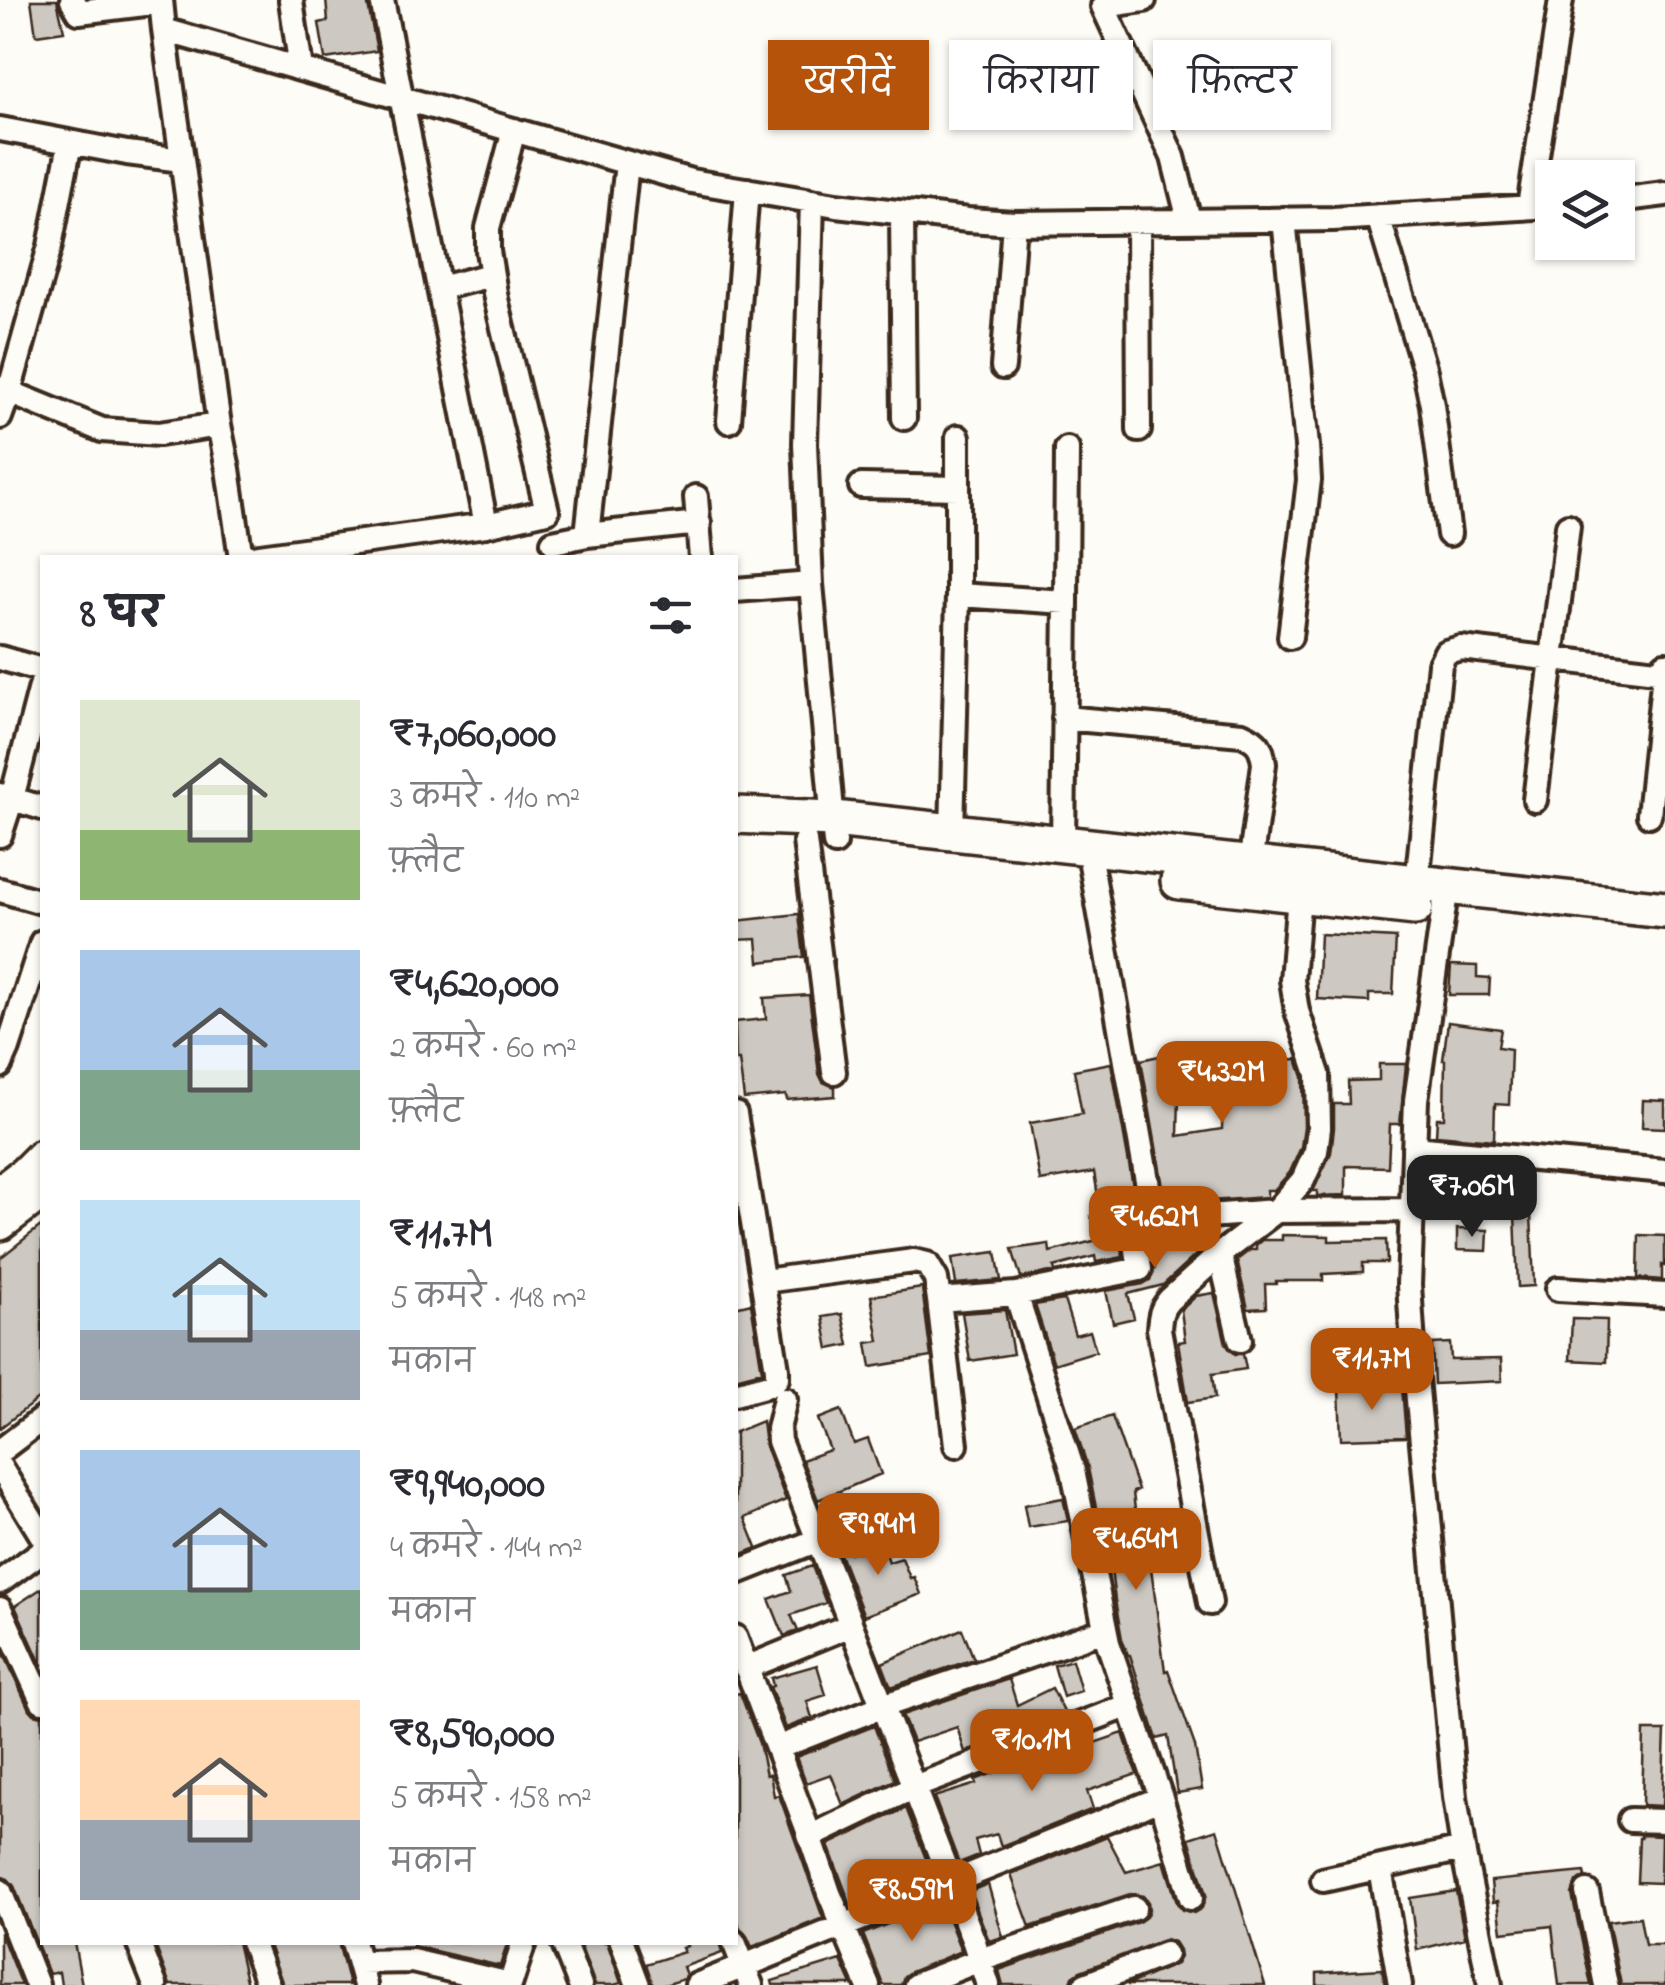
<!DOCTYPE html>
<html lang="hi">
<meta charset="utf-8">
<style>
:root{--surface:#fff;--page:#f2f2f3;--text:#2b2b33;--muted:#7c7c81;--accent:#b45309}
body{margin:0;font-family:"Indie Flower","Playpen Sans Deva",sans-serif;background:var(--page);color:var(--text);height:100vh;display:flex;flex-direction:column;font-size:38px;white-space:nowrap}
*{box-sizing:border-box;margin:0}
p{font-size:32px;color:var(--muted)}
.icon{flex:none;width:55px;height:55px;fill:none;stroke:currentColor;stroke-width:2;stroke-linecap:round;stroke-linejoin:round}
.map{position:relative;flex:1;overflow:hidden}
.sheet{position:absolute;left:40px;top:555px;width:698px;height:1390px;display:flex;flex-direction:column;background:var(--surface);border-radius:0px;box-shadow:0 2px 8px #0004}
.sheet>*{flex:none}
.banner{position:absolute;left:768px;top:40px;width:748px;height:90px;display:flex;gap:20px}
.tools{position:absolute;left:1535px;top:160px;display:grid;gap:20px}
.tools a{display:grid;place-items:center;width:100px;height:100px;border-radius:0px;background:var(--surface);box-shadow:0 2px 8px #0004;font-size:50px}
.price{position:absolute;translate:-50% -85px;padding:0 22px;border-radius:20px;background:var(--accent);color:#fff;font-size:32px;line-height:65px;filter:drop-shadow(0 2px 5px #0008)}
.price::after{content:'';position:absolute;left:50%;top:60px;width:30px;height:22px;margin-left:-15px;background:inherit;clip-path:polygon(0 0,100% 0,50% 100%)}
.price.active{background:#222;color:#fff}
ul{padding:0;list-style:none}
li{display:flex;align-items:center;gap:30px;height:250px;padding:0 40px}
li span{display:grid;place-items:center;flex:none;width:280px;height:200px;border-radius:0px;color:#555}
li>.icon{margin-inline-start:auto}
span .icon{width:120px;height:120px;fill:#fffc;stroke-width:1}
li b{font-size:42px}
h2{display:flex;justify-content:space-between;align-items:center;height:120px;padding:0 40px;font-size:42px}
.pill{padding:0 35px;border-radius:0px;background:var(--surface);box-shadow:0 2px 8px #0004;font-size:35px;line-height:90px}
.pill.active{background:var(--accent);color:#fff}
.map>svg:first-child{display:block}
.building{fill:#cdc8c2;stroke:#3b2a1e;stroke-width:2.5;fill-rule:evenodd}
.lines{fill:none;stroke-linecap:round;stroke-linejoin:round}
.street-casing{stroke:#3b2a1e;stroke-width:30}
.primary-casing{stroke:#3b2a1e;stroke-width:42}
.street{stroke:#fdfcf7;stroke-width:22}
.primary{stroke:#fdfcf7;stroke-width:35}
</style>
<div class="map">
<svg width="1665" height="1985" viewBox="0 0 1665 1985">
<rect width="100%" height="100%" fill="#fdfcf7"/>
<filter id="ink" filterUnits="userSpaceOnUse"><feTurbulence type="fractalNoise" baseFrequency=".01" numOctaves="2"/><feDisplacementMap in="SourceGraphic" scale="20" xChannelSelector="R" yChannelSelector="G"/><feConvolveMatrix kernelMatrix="1 2 1 2 8 2 1 2 1" color-interpolation-filters="sRGB"/></filter>
<g filter="url(#ink)">
<path class="building" d="M 31,0 L 57,0 L 64,31 L 36,35 Z
M 326,0 L 367,0 L 377,51 L 325,59 L 319,23 L 328,21 Z
M 799,914 L 804,957 L 759,962 L 757,939 L 735,940 L 735,921 Z
M 1320,934 L 1396,938 L 1393,994 L 1369,994 L 1369,1002 L 1317,999 Z
M 1451,965 L 1477,966 L 1477,977 L 1490,978 L 1489,995 L 1449,995 Z
M 809,995 L 819,1074 L 823,1082 L 835,1087 L 835,1096 L 787,1100 L 786,1095 L 744,1099 L 739,1060 L 736,1060 L 735,1022 L 766,1019 L 764,998 Z
M 1448,1022 L 1501,1029 L 1498,1047 L 1511,1049 L 1509,1105 L 1495,1104 L 1494,1140 L 1436,1135 L 1437,1118 L 1444,1118 L 1445,1060 L 1443,1060 Z
M 1222,1047 L 1224,1079 L 1281,1077 L 1280,1060 L 1297,1059 L 1303,1077 L 1304,1127 L 1301,1147 L 1290,1172 L 1274,1190 L 1267,1190 L 1267,1197 L 1166,1204 L 1141,1060 L 1191,1049 ZM 1179,1093 L 1223,1094 L 1222,1129 L 1178,1136 Z
M 1111,1063 L 1137,1209 L 1124,1213 L 1119,1221 L 1123,1257 L 1096,1262 L 1095,1256 L 1054,1267 L 1055,1271 L 1021,1278 L 1012,1249 L 1049,1244 L 1050,1252 L 1097,1240 L 1091,1216 L 1101,1214 L 1094,1172 L 1040,1181 L 1030,1123 L 1082,1114 L 1074,1070 Z
M 1379,1064 L 1406,1064 L 1400,1124 L 1390,1124 L 1388,1167 L 1346,1166 L 1346,1195 L 1317,1196 L 1317,1191 L 1313,1191 L 1331,1153 L 1334,1128 L 1334,1104 L 1349,1104 L 1348,1081 L 1379,1080 Z
M 1643,1100 L 1665,1101 L 1665,1128 L 1642,1127 Z
M 1515,1214 L 1531,1214 L 1534,1286 L 1518,1287 Z
M 42,1225 L 42,1396 L 0,1428 L 0,1258 Z
M 1457,1229 L 1488,1230 L 1487,1251 L 1457,1250 Z
M 1207,1231 L 1193,1233 L 1197,1254 L 1163,1285 L 1128,1294 L 1134,1318 L 1113,1323 L 1106,1291 L 1143,1284 L 1150,1280 L 1155,1268 L 1150,1236 Z
M 1282,1235 L 1329,1236 L 1329,1241 L 1386,1240 L 1387,1263 L 1363,1263 L 1363,1272 L 1323,1274 L 1323,1281 L 1276,1281 L 1276,1284 L 1265,1284 L 1266,1308 L 1248,1309 L 1237,1260 L 1250,1250 L 1256,1250 L 1256,1245 L 1262,1240 L 1282,1240 Z
M 1639,1235 L 1665,1236 L 1665,1266 L 1662,1265 L 1662,1280 L 1638,1278 Z
M 996,1252 L 1001,1280 L 956,1284 L 952,1258 Z
M 922,1288 L 931,1357 L 871,1367 L 867,1343 L 879,1341 L 871,1296 Z
M 1214,1293 L 1226,1344 L 1235,1354 L 1243,1354 L 1246,1369 L 1212,1374 L 1215,1398 L 1188,1402 L 1178,1342 L 1185,1341 L 1181,1310 L 1196,1296 Z
M 1064,1300 L 1075,1335 L 1090,1331 L 1096,1351 L 1054,1364 L 1035,1305 Z
M 751,1303 L 762,1371 L 735,1378 L 735,1307 Z
M 1005,1310 L 1013,1354 L 970,1361 L 962,1313 Z
M 842,1314 L 849,1345 L 829,1349 L 823,1317 Z
M 1572,1319 L 1607,1320 L 1606,1362 L 1570,1360 Z
M 1397,1334 L 1399,1358 L 1333,1362 L 1331,1337 Z
M 1450,1343 L 1451,1360 L 1501,1359 L 1502,1381 L 1434,1384 L 1432,1344 Z
M 1402,1387 L 1406,1437 L 1341,1439 L 1339,1389 Z
M 841,1410 L 854,1444 L 868,1439 L 881,1474 L 818,1500 L 802,1460 L 830,1450 L 818,1419 Z
M 1112,1416 L 1138,1490 L 1133,1492 L 1139,1547 L 1148,1546 L 1165,1671 L 1168,1670 L 1195,1746 L 1202,1789 L 1177,1793 L 1168,1736 L 1157,1739 L 1130,1655 L 1128,1655 L 1122,1639 L 1115,1600 L 1106,1532 L 1101,1532 L 1088,1468 L 1075,1428 Z
M 762,1421 L 765,1446 L 786,1500 L 745,1518 L 757,1548 L 735,1557 L 735,1432 Z
M 1063,1498 L 1068,1521 L 1028,1527 L 1024,1505 Z
M 882,1542 L 889,1562 L 902,1558 L 910,1578 L 914,1577 L 921,1594 L 864,1616 L 838,1549 L 847,1545 L 850,1553 Z
M 812,1566 L 826,1603 L 791,1615 L 798,1631 L 784,1636 L 769,1599 L 791,1591 L 786,1575 Z
M 42,1588 L 42,1666 L 15,1606 Z
M 962,1629 L 974,1659 L 891,1687 L 882,1663 Z
M 0,1645 L 28,1707 L 34,1714 L 42,1716 L 42,1942 L 74,1942 L 82,1985 L 61,1985 L 59,1972 L 49,1974 L 14,1886 L 8,1879 L 0,1876 Z
M 1072,1660 L 1081,1691 L 1063,1697 L 1054,1665 Z
M 817,1665 L 826,1695 L 807,1701 L 812,1718 L 786,1728 L 770,1687 L 773,1686 L 771,1678 Z
M 1009,1679 L 1017,1705 L 1052,1688 L 1065,1714 L 965,1752 L 957,1727 L 913,1742 L 902,1715 Z
M 740,1693 L 759,1743 L 766,1775 L 770,1774 L 774,1796 L 779,1795 L 823,1918 L 752,1947 L 747,1936 L 740,1929 L 735,1910 L 735,1694 Z
M 874,1726 L 895,1780 L 843,1805 L 831,1774 L 806,1783 L 796,1757 Z
M 1644,1731 L 1665,1731 L 1662,1806 L 1642,1805 Z
M 1123,1733 L 1137,1774 L 1087,1791 L 1093,1809 L 1001,1846 L 997,1834 L 975,1840 L 979,1855 L 959,1863 L 934,1797 L 976,1784 L 975,1780 L 1072,1743 L 1074,1750 Z
M 906,1808 L 932,1874 L 851,1906 L 828,1845 Z
M 1217,1829 L 1265,1985 L 1127,1985 L 1176,1964 L 1180,1957 L 1179,1950 L 1174,1942 L 1166,1939 L 1080,1971 L 1073,1976 L 1070,1985 L 1003,1985 L 999,1970 L 1139,1922 L 1146,1917 L 1149,1910 L 1148,1902 L 1143,1896 L 1130,1894 L 1030,1927 L 1011,1875 L 1107,1836 L 1126,1872 L 1164,1861 L 1177,1903 L 1182,1910 L 1194,1913 L 1202,1908 L 1206,1895 L 1189,1838 Z
M 1641,1835 L 1661,1836 L 1660,1883 L 1637,1882 L 1639,1838 L 1641,1838 Z
M 1584,1872 L 1585,1877 L 1576,1882 L 1572,1894 L 1591,1985 L 1559,1985 L 1552,1926 L 1502,1932 L 1498,1901 L 1493,1902 L 1491,1881 Z
M 988,1884 L 1003,1937 L 989,1941 L 970,1891 Z
M 1456,1891 L 1465,1938 L 1417,1950 L 1410,1898 Z
M 942,1902 L 961,1951 L 910,1972 L 904,1976 L 901,1985 L 883,1985 L 863,1934 Z
M 1640,1917 L 1645,1945 L 1665,1945 L 1665,1985 L 1621,1985 L 1608,1921 Z
M 0,1932 L 21,1985 L 0,1985 Z
M 154,1942 L 237,1942 L 247,1985 L 170,1985 Z
M 268,1942 L 338,1942 L 349,1985 L 283,1985 Z
M 413,1942 L 508,1942 L 500,1966 L 413,1946 Z
M 579,1942 L 607,1942 L 621,1983 L 614,1985 L 595,1985 Z
M 685,1942 L 719,1942 L 722,1953 L 683,1967 L 686,1975 L 684,1979 L 665,1985 L 653,1985 L 646,1964 L 684,1952 L 682,1948 L 687,1946 Z
M 841,1960 L 852,1985 L 773,1985 L 772,1981 Z
M 1382,1969 L 1385,1985 L 1317,1985 L 1317,1973 Z"/>
<g class="lines">
<g class="street-casing">
<path id="street" d="M 72,0 L 79,12 L 161,2
M 161,0 L 164,30 L 691,181 L 836,205 L 968,220 L 1014,223 L 1333,219 L 1552,206
M 291,0 L 301,69
M 382,0 L 486,525
M 1144,0 L 1103,6 L 1173,157 L 1189,220
M 164,30 L 219,425 L 228,469 L 241,558
M 0,129 L 127,153 L 182,160
M 1618,200 L 1665,194
M 1529,207 L 1561,0
M 902,213 L 904,418
M 1378,216 L 1425,371 L 1432,405 L 1449,534
M 1284,219 L 1307,446 L 1309,480 L 1290,637
M 1138,221 L 1139,430
M 440,288 L 491,275
M 1003,367 L 1014,223
M 0,388 L 9,392 L 50,246 L 70,143
M 0,417 L 9,392 L 102,430 L 159,434 L 219,425
M 729,421 L 747,190
M 861,486 L 958,488
M 696,497 L 701,558
M 587,535 L 699,523
M 553,542 L 587,535 L 627,163
M 245,558 L 486,525 L 547,511 L 496,299 L 488,251 L 488,228 L 514,130
M 811,584 L 835,843
M 735,590 L 811,584 L 805,444 L 812,201
M 958,595 L 1066,602 L 1067,449
M 0,658 L 42,670
M 1064,718 L 1242,734 C 1258,741 1262,747 1264,764 L 1250,865
M 0,795 L 42,808
M 1535,800 L 1568,526
M 1649,815 L 1665,664
M 952,833 L 958,595 L 958,437
M 0,835 L 12,798 L 42,683
M 805,841 L 834,1072
M 1063,845 L 1066,602
M 1417,883 L 1440,664 L 1446,652 L 1461,648 L 1665,672
M 1447,886 L 1416,1100 L 1409,1285 L 1413,1346 L 1455,1797 L 1463,1849 L 1490,1985
M 0,890 L 42,902
M 0,1066 L 8,1048 L 42,942
M 735,1114 L 777,1369 L 777,1378 L 772,1384 L 735,1394
M 1414,1148 L 1665,1171
M 1154,1220 L 1276,1211 L 1412,1210
M 1220,1254 L 1240,1340
M 764,1281 L 914,1261 L 927,1264 L 936,1279 L 939,1300 L 1016,1294 L 1140,1269 L 1133,1225 L 1154,1220 L 1088,847
M 1558,1289 L 1665,1295
M 939,1300 L 956,1445
M 785,1399 L 778,1429 L 779,1441 L 818,1540 L 882,1517
M 0,1451 L 42,1419
M 0,1467 L 42,1536
M 735,1573 L 818,1540 L 974,1942 L 988,1985
M 0,1582 L 42,1551
M 1210,1603 L 1159,1329 C 1160,1316 1161,1309 1169,1300 L 1220,1254 L 1276,1211 L 1303,1180 L 1316,1151 L 1319,1128 L 1318,1074 L 1297,1011 L 1292,980 L 1299,896
M 0,1609 L 42,1701
M 735,1637 L 807,1828 L 829,1893 L 868,1985
M 746,1668 L 851,1625
M 777,1748 L 883,1706 L 1105,1630
M 1161,1798 L 1191,1898
M 1630,1820 L 1665,1821
M 810,1837 L 914,1787 L 1130,1705
M 1380,1868 L 1400,1985
M 1323,1880 L 1463,1849
M 0,1891 L 37,1985
M 1587,1892 L 1606,1985
M 138,1942 L 155,1985
M 252,1942 L 268,1985
M 353,1942 L 365,1985
M 563,1942 L 580,1985
M 622,1942 L 638,1985
M 734,1942 L 751,1985
M 359,1962 L 412,1961 L 510,1984
M 510,1985 L 524,1942
M 697,1985 L 1161,1798 L 1108,1643 L 1073,1471 L 1016,1294
M 916,1985 L 980,1960 L 1134,1908
M 1085,1985 L 1165,1954"/>
</g>
<g class="primary-casing">
<path id="primary" d="M 735,815 L 834,819 L 1665,910
M 1179,881 L 1415,907
M 0,1194 L 26,1174 L 42,1158
M 0,1222 L 42,1190"/>
</g>
<use href="#street" class="street"/>
<use href="#primary" class="primary"/>
</g>
</g>
</svg>
<div class="tools">
<a><svg class="icon" aria-label="layers" viewBox="0 0 24 24"><path d="M12 4l9 5-9 5-9-5zM3 14l9 5 9-5"/></svg></a>
</div>
<b class="price" style="left:1222px;top:1126px">₹4.32M</b>
<b class="price active" style="left:1472px;top:1240px">₹7.06M</b>
<b class="price" style="left:1155px;top:1271px">₹4.62M</b>
<b class="price" style="left:1372px;top:1413px">₹11.7M</b>
<b class="price" style="left:878px;top:1578px">₹9.94M</b>
<b class="price" style="left:1136px;top:1593px">₹4.64M</b>
<b class="price" style="left:1032px;top:1794px">₹10.1M</b>
<b class="price" style="left:912px;top:1944px">₹8.59M</b>
<div class="banner">
<a class="pill active">खरीदें</a>
<a class="pill">किराया</a>
<a class="pill">फ़िल्टर</a>
</div>
<section class="sheet">
<h2>8 घर<svg class="icon" aria-label="filters" viewBox="0 0 24 24"><path d="M4 7h16M4 17h16"/><circle cx="9" cy="7" r="2"/><circle cx="15" cy="17" r="2"/></svg></h2>
<ul>
<li><span style="background:linear-gradient(#dfe7d0 65%,#8fb573 0)"><svg class="icon" aria-label="home" viewBox="0 0 24 24"><path d="M3 11l9-7 9 7M6 9v11h12V9"/></svg></span><div><b>₹7,060,000</b><p>3 कमरे · 110 m²</p><p>फ़्लैट</p></div></li>
<li><span style="background:linear-gradient(#a9c7e8 60%,#7fa58c 0)"><svg class="icon" aria-label="home" viewBox="0 0 24 24"><path d="M3 11l9-7 9 7M6 9v11h12V9"/></svg></span><div><b>₹4,620,000</b><p>2 कमरे · 60 m²</p><p>फ़्लैट</p></div></li>
<li><span style="background:linear-gradient(#bfe0f5 65%,#9aa5b1 0)"><svg class="icon" aria-label="home" viewBox="0 0 24 24"><path d="M3 11l9-7 9 7M6 9v11h12V9"/></svg></span><div><b>₹11.7M</b><p>5 कमरे · 148 m²</p><p>मकान</p></div></li>
<li><span style="background:linear-gradient(#a9c7e8 70%,#7fa58c 0)"><svg class="icon" aria-label="home" viewBox="0 0 24 24"><path d="M3 11l9-7 9 7M6 9v11h12V9"/></svg></span><div><b>₹9,940,000</b><p>4 कमरे · 144 m²</p><p>मकान</p></div></li>
<li><span style="background:linear-gradient(#ffd9b3 60%,#9aa5b1 0)"><svg class="icon" aria-label="home" viewBox="0 0 24 24"><path d="M3 11l9-7 9 7M6 9v11h12V9"/></svg></span><div><b>₹8,590,000</b><p>5 कमरे · 158 m²</p><p>मकान</p></div></li>
</ul>
</section>
</div>
